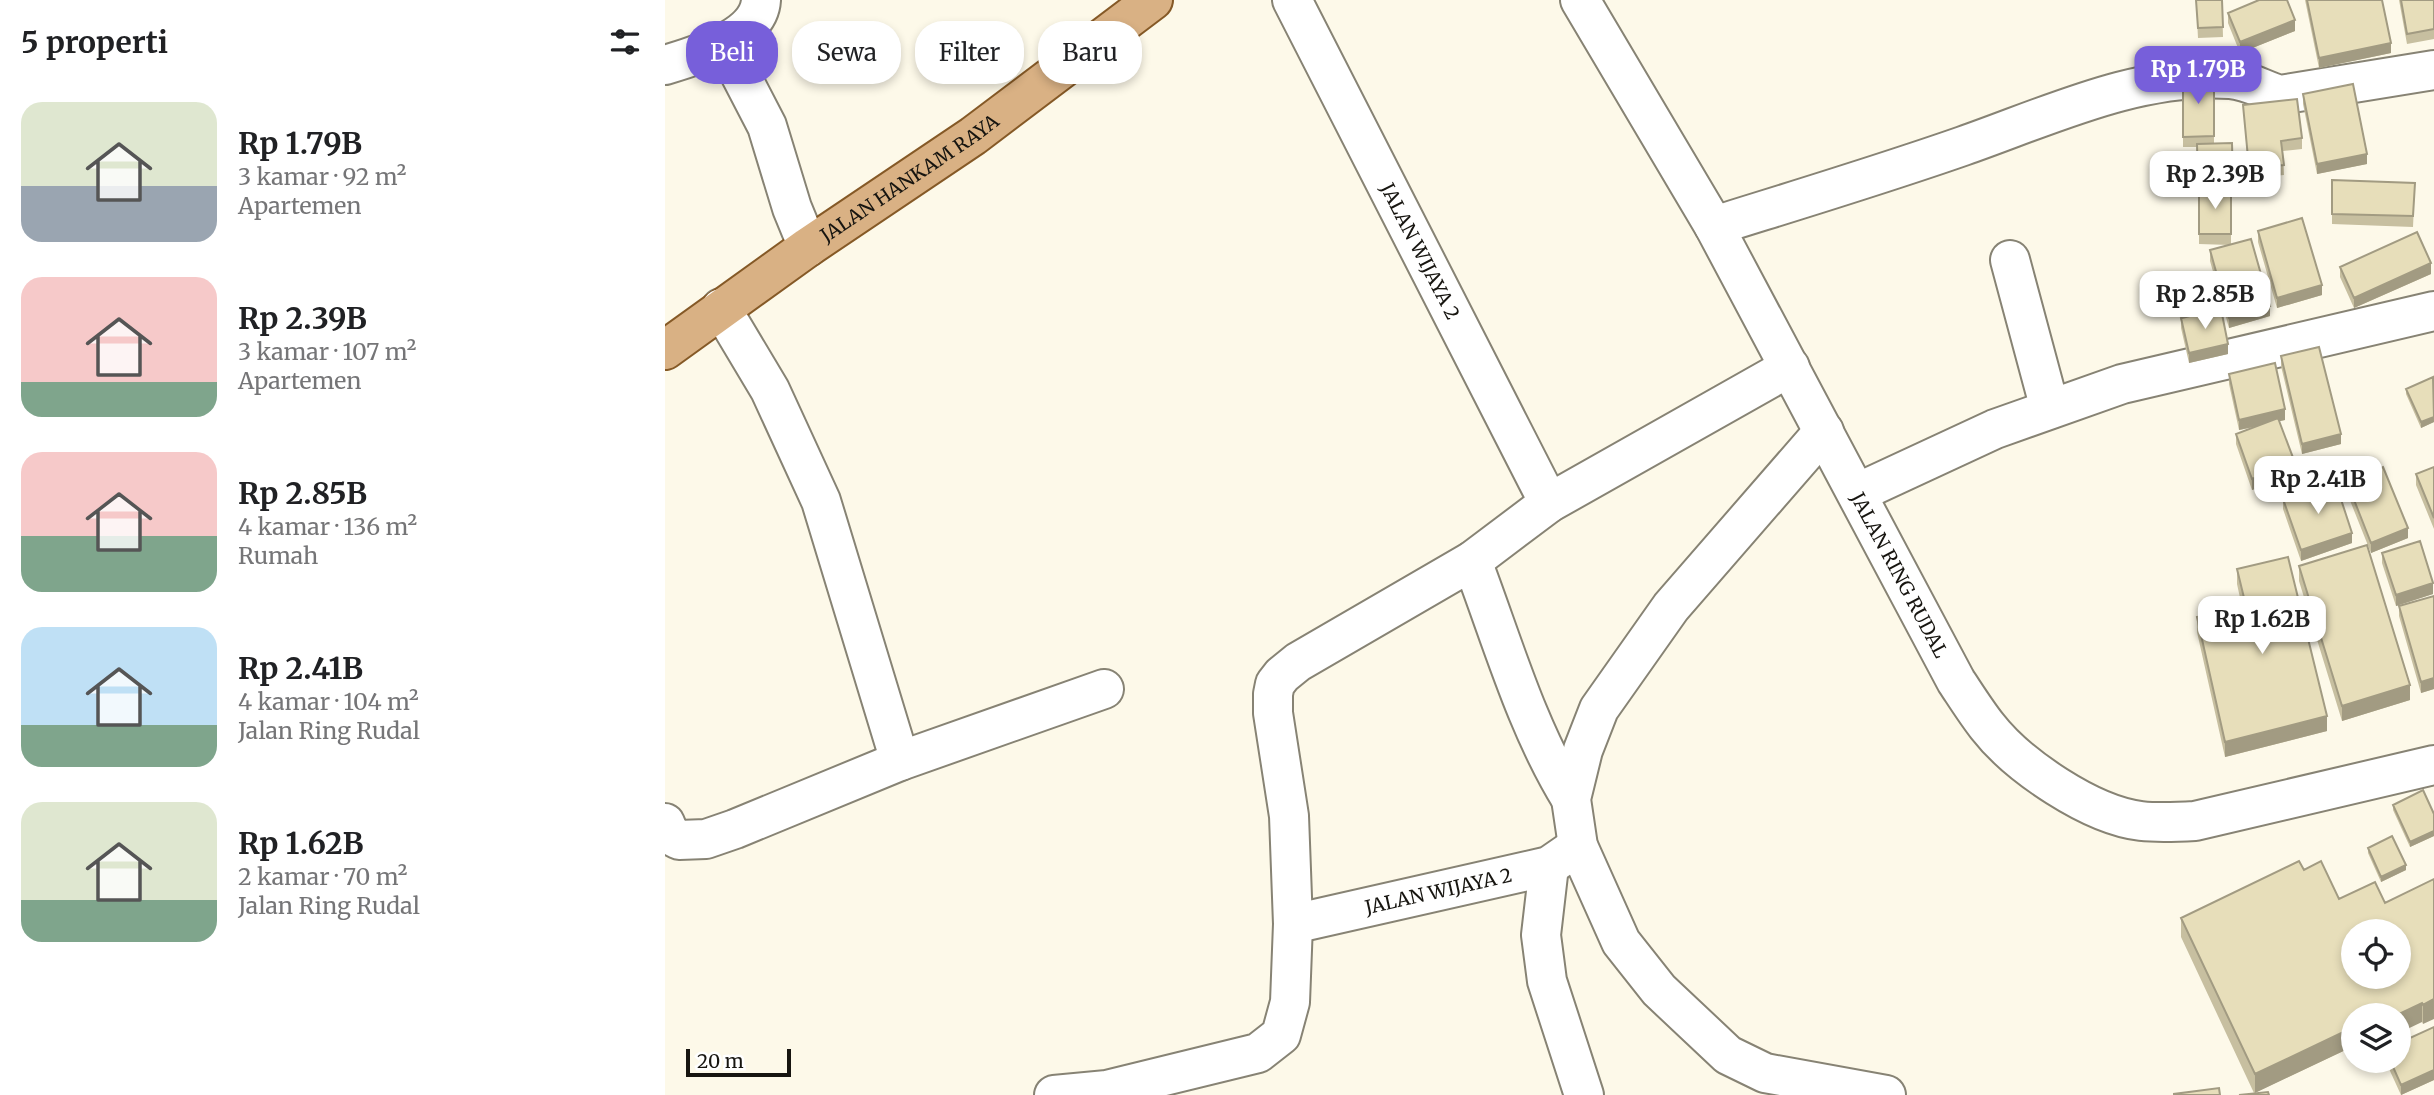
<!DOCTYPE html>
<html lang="id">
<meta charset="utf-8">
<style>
:root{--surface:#fff;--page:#f6f6f6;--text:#202124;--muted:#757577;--accent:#775fda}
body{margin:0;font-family:Merriweather,serif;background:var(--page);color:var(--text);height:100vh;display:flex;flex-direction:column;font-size:26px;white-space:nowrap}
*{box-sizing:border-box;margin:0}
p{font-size:23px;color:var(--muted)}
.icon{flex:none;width:38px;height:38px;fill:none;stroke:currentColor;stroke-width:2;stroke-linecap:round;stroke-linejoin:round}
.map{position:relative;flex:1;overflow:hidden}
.panel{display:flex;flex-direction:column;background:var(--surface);width:665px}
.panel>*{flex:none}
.banner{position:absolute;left:21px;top:21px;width:665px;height:63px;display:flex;gap:14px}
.fabs{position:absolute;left:1676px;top:919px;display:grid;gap:14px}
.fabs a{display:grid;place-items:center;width:70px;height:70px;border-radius:50%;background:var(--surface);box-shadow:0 4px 10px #0003;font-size:35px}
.scale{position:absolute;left:21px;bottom:18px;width:105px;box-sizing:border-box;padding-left:7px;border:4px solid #171510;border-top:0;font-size:19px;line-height:24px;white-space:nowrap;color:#171510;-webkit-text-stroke:5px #fff;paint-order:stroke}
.price{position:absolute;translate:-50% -60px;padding:0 16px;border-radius:14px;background:#fff;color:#222;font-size:23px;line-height:46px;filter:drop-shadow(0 2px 4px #0008)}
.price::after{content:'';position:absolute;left:50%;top:42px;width:21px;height:16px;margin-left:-10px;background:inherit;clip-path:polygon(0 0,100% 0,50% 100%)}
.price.current{background:var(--accent);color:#fff}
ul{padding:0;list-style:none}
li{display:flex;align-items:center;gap:21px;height:175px;padding:0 21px}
li span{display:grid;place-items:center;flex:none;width:196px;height:140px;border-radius:21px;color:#555}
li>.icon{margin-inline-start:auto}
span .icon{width:84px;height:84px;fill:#fffc;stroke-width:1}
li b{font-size:30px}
h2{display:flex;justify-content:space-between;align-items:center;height:84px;padding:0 21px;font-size:30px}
.chip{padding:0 24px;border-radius:28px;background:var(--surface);box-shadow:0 4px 10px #0003;font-size:24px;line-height:63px}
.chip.current{background:var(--accent);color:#fff}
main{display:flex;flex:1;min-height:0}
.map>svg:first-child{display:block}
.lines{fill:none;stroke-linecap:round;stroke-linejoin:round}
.street-casing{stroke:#878374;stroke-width:42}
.primary-casing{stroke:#855926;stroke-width:42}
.street{stroke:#fff;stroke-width:38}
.primary{stroke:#d9b184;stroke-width:38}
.wall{fill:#c7bfa0}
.shaded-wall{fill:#a29b82}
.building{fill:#e7deba;stroke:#a29b82;stroke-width:2;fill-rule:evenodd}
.labels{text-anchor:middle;stroke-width:5;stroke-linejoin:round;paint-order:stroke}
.street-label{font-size:19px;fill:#171510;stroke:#fff}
</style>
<main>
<section class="panel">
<h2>5 properti<svg class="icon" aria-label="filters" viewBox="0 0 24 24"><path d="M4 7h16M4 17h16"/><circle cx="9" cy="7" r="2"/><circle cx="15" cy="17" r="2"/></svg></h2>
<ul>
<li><span style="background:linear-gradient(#dfe7d0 60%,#9aa5b1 0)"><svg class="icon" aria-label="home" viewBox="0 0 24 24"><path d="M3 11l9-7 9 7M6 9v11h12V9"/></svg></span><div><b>Rp 1.79B</b><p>3 kamar · 92 m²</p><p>Apartemen</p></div></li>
<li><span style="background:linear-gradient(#f6c9c9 75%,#7fa58c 0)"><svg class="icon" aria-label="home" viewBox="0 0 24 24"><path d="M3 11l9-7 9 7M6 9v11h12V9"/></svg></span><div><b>Rp 2.39B</b><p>3 kamar · 107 m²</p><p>Apartemen</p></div></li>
<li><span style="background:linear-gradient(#f6c9c9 60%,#7fa58c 0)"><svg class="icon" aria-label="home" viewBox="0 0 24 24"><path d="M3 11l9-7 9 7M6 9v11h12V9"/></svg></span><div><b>Rp 2.85B</b><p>4 kamar · 136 m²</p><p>Rumah</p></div></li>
<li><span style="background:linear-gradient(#bfe0f5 70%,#7fa58c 0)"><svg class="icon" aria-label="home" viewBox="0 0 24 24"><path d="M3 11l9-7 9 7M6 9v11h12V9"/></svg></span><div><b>Rp 2.41B</b><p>4 kamar · 104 m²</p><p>Jalan Ring Rudal</p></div></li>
<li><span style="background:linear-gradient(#dfe7d0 70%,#7fa58c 0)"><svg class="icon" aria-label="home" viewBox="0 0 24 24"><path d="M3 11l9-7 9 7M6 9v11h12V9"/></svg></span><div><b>Rp 1.62B</b><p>2 kamar · 70 m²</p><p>Jalan Ring Rudal</p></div></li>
</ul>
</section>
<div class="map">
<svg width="1769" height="1095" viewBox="0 0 1769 1095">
<rect width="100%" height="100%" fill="#fdf9e9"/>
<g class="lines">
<g class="street-casing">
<g id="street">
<path id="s1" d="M 627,0 L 884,503"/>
<path id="s2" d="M 915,0 L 1049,226 L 1291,681 C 1301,696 1311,712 1322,726 C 1353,766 1426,815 1476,821 C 1494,823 1512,822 1530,821 L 1769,765"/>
<path d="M 63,42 L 74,72 L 102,126 L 127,208 L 143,247"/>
<path d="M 0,65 C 31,56 94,37 96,0"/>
<path d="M 1049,226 C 1132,200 1215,175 1298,146 C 1384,116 1472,73 1565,79 C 1583,80 1598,90 1615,95 L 1769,70"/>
<path d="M 1345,260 L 1385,409"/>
<path d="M 56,308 L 105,390 L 156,501 L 235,761"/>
<path d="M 1159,431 L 1006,607 L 934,709 L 918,750 L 906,799 L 913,846 L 956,942 L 994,990 L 1063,1055 L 1100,1073 L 1221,1095"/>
<path d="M 1192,493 L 1330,429 L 1457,384 L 1769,311"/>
<path d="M 807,561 C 837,640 861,726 906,799"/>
<path d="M 0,823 L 5,835 L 14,840 L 41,839 L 70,829 L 235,761 L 439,689"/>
<path d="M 884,866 L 876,935 L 882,981 L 919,1095"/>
<path id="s3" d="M 628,924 L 884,866 L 913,846"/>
<path d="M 389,1095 L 442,1090 L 593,1053 L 616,1035 L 625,1002 L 628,924 L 624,816 L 608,713 L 608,694 L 610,684 L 617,675 L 633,662 L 807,561 L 884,503 L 1125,367"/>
</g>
</g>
<g class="primary-casing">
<g id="primary">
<path id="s4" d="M 0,350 L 143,247 L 308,136 L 488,0"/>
</g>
</g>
<use href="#street" class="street"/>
<use href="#primary" class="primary"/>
</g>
<path class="wall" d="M 1531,0 L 1557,0 L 1558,37 L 1533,38 Z
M 1640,0 L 1717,0 L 1726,53 L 1654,68 Z
M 1734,0 L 1769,0 L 1769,39 L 1742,44 Z
M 1563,13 L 1630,31 L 1575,53 L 1563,23 Z
M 1518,76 L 1549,76 L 1549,143 L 1567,143 L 1568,195 L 1566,195 L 1566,244 L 1605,316 L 1564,328 L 1545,261 L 1545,250 L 1565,245 L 1534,244 L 1534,197 L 1533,197 L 1532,147 L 1518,147 Z
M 1638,94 L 1702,164 L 1652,174 L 1638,104 Z
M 1578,105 L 1637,138 L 1637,149 L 1618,151 L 1619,175 L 1584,178 Z
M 1667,180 L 1750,183 L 1748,227 L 1667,224 Z
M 1593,231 L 1657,295 L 1612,308 L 1593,242 Z
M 1675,267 L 1766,274 L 1689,308 L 1675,277 Z
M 1509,286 L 1549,311 L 1563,354 L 1524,363 L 1516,328 L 1516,321 L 1509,291 Z
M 1616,356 L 1676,444 L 1637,454 L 1616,366 Z
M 1564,374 L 1620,420 L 1614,421 L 1630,474 L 1587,490 L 1571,444 L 1571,434 L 1590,427 L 1574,430 L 1564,384 Z
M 1769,379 L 1769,422 L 1756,428 L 1741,394 L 1741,389 Z
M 1769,467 L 1769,529 L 1751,485 L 1751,474 Z
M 1682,482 L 1743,538 L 1706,553 L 1682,493 Z
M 1618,499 L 1687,543 L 1636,561 L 1618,509 Z
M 1717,553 L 1768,594 L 1731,606 L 1717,563 Z
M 1634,566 L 1745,700 L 1677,721 L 1634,581 Z
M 1572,569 L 1662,731 L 1560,757 L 1532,632 L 1532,617 L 1577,607 L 1572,584 Z
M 1769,596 L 1769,689 L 1756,693 L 1734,616 L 1734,606 Z
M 1728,805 L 1769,814 L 1769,836 L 1745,847 L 1728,810 Z
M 1703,848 L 1741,870 L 1716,882 L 1703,853 Z
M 1639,870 L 1674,899 L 1720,903 L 1769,879 L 1758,1024 L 1757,1022 L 1734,1015 L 1689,1015 L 1689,1046 L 1589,1093 L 1516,937 L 1516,918 Z
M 1769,1027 L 1769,1080 L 1736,1095 L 1720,1060 L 1734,1060 Z"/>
<path class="shaded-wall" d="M 1630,20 L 1630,31 L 1575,53 L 1575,42 Z
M 1726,43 L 1726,53 L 1654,68 L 1654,58 Z
M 1702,154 L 1702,164 L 1652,174 L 1652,164 Z
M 1766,263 L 1766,274 L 1689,308 L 1689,298 Z
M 1657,285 L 1657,295 L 1612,308 L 1612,298 Z
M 1605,306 L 1605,316 L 1564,328 L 1564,318 Z
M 1563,344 L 1563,354 L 1524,363 L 1524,353 Z
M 1620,409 L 1620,420 L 1574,430 L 1574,420 Z
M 1769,417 L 1769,422 L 1756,428 L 1756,422 Z
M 1676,434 L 1676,444 L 1637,454 L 1637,444 Z
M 1630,463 L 1630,474 L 1587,490 L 1587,479 Z
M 1743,528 L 1743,538 L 1706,553 L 1706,543 Z
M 1687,533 L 1687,543 L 1636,561 L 1636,550 Z
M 1768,583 L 1768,594 L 1731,606 L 1731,595 Z
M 1769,678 L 1769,689 L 1756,693 L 1756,682 Z
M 1745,685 L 1745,700 L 1677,721 L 1677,706 Z
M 1662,716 L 1662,731 L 1560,757 L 1560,742 Z
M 1769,831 L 1769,836 L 1745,847 L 1745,842 Z
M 1741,865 L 1741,870 L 1716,882 L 1716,877 Z
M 1769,999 L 1769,1019 L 1758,1024 L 1758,1005 Z
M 1757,1003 L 1757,1022 L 1734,1033 L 1734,1015 L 1732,1015 Z
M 1689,1027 L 1689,1046 L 1590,1093 L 1590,1074 Z
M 1769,1070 L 1769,1080 L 1736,1095 L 1736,1085 Z"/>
<path class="building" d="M 1531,0 L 1557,0 L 1558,27 L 1533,28 Z
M 1594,0 L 1622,0 L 1630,20 L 1575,42 L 1563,13 Z
M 1642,0 L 1717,0 L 1726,43 L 1654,58 Z
M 1736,0 L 1769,0 L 1769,29 L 1742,34 Z
M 1518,76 L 1549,76 L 1549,136 L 1518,137 Z
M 1688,84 L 1702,154 L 1652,164 L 1638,94 Z
M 1632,99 L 1637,138 L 1616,141 L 1619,165 L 1584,168 L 1578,105 Z
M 1567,143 L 1568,185 L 1533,186 L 1532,144 Z
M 1667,180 L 1750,183 L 1748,216 L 1667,214 Z
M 1534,189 L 1566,189 L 1566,234 L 1534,234 Z
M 1637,218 L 1657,285 L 1612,298 L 1593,231 Z
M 1752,232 L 1766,263 L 1689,298 L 1675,267 Z
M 1586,239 L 1605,306 L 1564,318 L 1545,250 Z
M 1542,278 L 1549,310 L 1517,318 L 1509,286 Z
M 1556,309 L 1563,344 L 1524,353 L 1516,318 Z
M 1654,347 L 1676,434 L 1637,444 L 1616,356 Z
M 1610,363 L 1620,409 L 1574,420 L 1564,374 Z
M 1768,377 L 1769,417 L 1756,422 L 1741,389 Z
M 1613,418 L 1630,463 L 1587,479 L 1571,434 Z
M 1718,467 L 1743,528 L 1706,543 L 1682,482 Z
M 1769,467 L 1769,518 L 1751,474 Z
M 1670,481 L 1687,533 L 1636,550 L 1618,499 Z
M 1755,541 L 1768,583 L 1731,595 L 1717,553 Z
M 1702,545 L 1745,685 L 1677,706 L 1634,566 Z
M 1623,557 L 1662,716 L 1560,742 L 1532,617 L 1581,606 L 1572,569 Z
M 1769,596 L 1769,678 L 1756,682 L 1734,606 Z
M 1758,790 L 1769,814 L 1769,831 L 1745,842 L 1728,805 Z
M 1727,836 L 1741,865 L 1716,877 L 1703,848 Z
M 1634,861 L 1639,870 L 1656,861 L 1674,899 L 1710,882 L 1720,903 L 1769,879 L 1769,999 L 1758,1005 L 1757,1003 L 1732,1015 L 1689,1015 L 1689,1027 L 1590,1074 L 1516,918 ZM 1689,931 L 1734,931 L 1734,976 L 1689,976 Z
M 1769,1027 L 1769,1070 L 1736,1085 L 1725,1060 L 1734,1060 L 1734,1043 Z
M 1554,1088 L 1555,1095 L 1509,1095 L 1509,1094 Z
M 1603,1092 L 1604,1095 L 1574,1095 Z"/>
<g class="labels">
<g class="street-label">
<text dy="7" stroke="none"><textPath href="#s4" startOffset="299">JALAN HANKAM RAYA</textPath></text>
<text dy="7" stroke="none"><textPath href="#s1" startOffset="282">JALAN WIJAYA 2</textPath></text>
<text dy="7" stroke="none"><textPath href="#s2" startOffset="658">JALAN RING RUDAL</textPath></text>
<text dy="7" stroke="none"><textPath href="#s3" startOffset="149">JALAN WIJAYA 2</textPath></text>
</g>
</g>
</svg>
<div class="fabs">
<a><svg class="icon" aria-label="locate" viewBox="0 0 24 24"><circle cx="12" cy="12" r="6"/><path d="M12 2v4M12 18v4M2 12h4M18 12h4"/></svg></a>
<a><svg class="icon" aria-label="layers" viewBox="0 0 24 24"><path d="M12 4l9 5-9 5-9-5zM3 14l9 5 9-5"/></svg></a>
</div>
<div class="scale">20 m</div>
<b class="price current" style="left:1533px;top:106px">Rp 1.79B</b>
<b class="price" style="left:1550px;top:211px">Rp 2.39B</b>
<b class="price" style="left:1540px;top:331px">Rp 2.85B</b>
<b class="price" style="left:1653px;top:516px">Rp 2.41B</b>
<b class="price" style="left:1597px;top:656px">Rp 1.62B</b>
<div class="banner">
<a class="chip current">Beli</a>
<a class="chip">Sewa</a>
<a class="chip">Filter</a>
<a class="chip">Baru</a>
</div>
</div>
</main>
